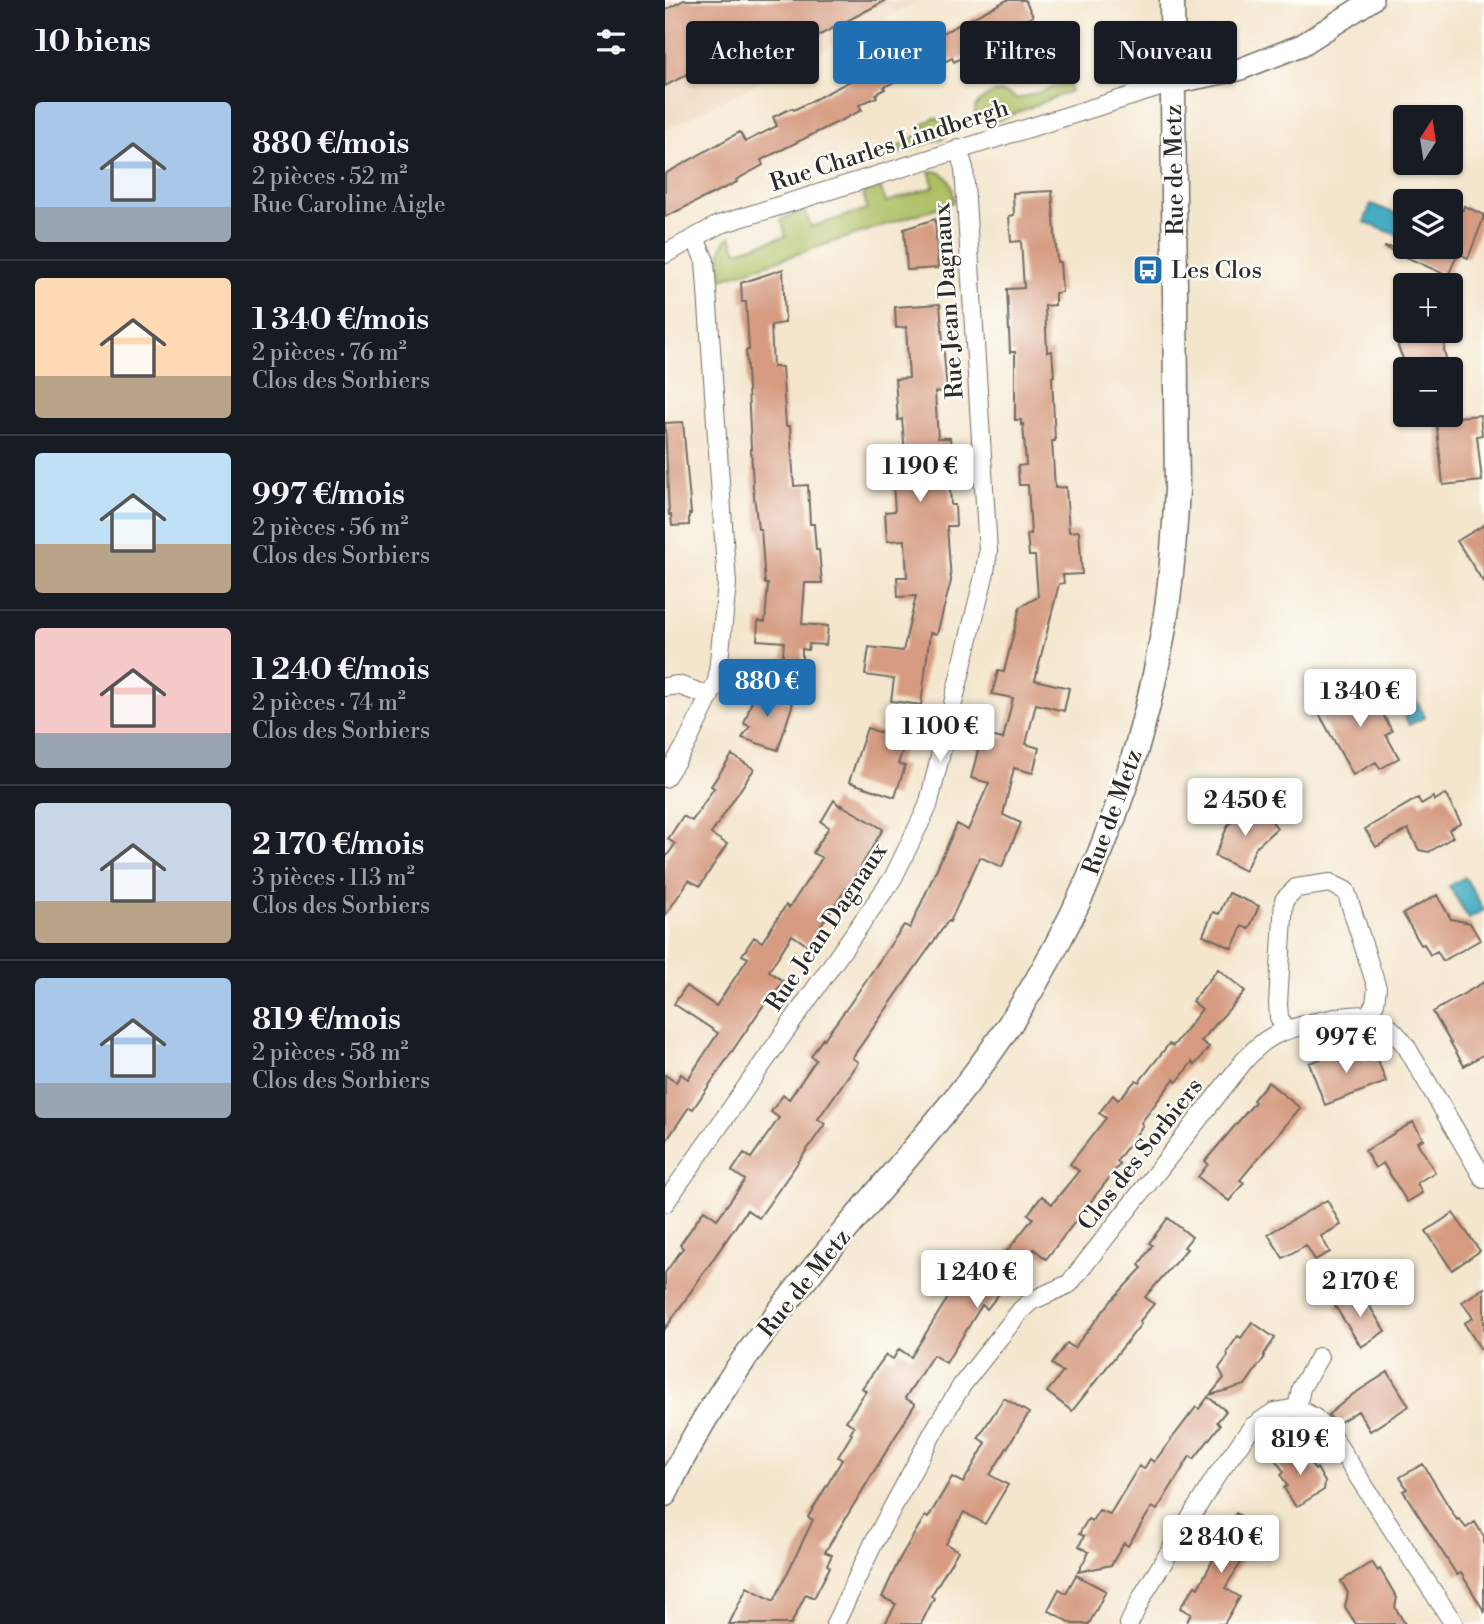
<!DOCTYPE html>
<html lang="fr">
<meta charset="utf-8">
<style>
:root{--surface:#171b24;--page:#20242c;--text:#f1f3f6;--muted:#9ea1a6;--line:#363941;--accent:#1f6fb2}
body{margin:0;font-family:"Libre Bodoni",serif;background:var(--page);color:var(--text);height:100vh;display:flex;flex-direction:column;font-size:26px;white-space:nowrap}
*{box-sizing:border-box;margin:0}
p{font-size:23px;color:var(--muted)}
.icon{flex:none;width:38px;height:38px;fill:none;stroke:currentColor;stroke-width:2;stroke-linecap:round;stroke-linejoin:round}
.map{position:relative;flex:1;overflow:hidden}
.sheet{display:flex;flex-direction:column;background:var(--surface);width:665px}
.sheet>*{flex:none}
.top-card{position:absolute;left:21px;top:21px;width:665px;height:63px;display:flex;gap:14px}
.needle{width:46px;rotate:12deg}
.controls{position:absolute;left:728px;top:105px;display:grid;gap:14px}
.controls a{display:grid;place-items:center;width:70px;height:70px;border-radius:7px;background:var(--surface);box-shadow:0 2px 5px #0004;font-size:35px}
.price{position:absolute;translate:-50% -60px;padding:0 16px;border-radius:7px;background:#fff;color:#222;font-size:23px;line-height:46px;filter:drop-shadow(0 2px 4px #0008)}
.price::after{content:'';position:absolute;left:50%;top:42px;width:21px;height:16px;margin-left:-10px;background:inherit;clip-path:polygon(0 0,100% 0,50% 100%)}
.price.current{background:var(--accent);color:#fff}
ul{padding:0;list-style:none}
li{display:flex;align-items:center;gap:21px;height:175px;padding:0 35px}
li+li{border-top:2px solid var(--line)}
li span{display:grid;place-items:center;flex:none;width:196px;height:140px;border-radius:7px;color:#555}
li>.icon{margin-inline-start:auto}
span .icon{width:84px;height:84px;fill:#fffc;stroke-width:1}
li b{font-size:30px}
h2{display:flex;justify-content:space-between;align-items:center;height:84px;padding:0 35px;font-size:30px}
.pill{padding:0 24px;border-radius:7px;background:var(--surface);box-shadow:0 2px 5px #0004;font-size:24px;line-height:63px}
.pill.current{background:var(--accent);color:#fff}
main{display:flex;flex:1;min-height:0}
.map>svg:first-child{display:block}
.built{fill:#efd6bc}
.green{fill:#acbf63;stroke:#6c7547;stroke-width:2}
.water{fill:#44acc4;stroke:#386c78;stroke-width:2}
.building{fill:#d69b81}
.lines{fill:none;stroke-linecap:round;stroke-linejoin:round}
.minor-casing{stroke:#716c64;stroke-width:20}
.tertiary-casing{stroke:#716c64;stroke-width:24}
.secondary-casing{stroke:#716c64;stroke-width:27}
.minor{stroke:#fff;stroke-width:18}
.tertiary{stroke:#fff;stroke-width:21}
.secondary{stroke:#fff;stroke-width:24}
.labels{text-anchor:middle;stroke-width:5;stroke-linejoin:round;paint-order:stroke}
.street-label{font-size:24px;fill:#2b2b2b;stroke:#fdfcf7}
.poi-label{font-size:24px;fill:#2b2b2b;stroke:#fdfcf7;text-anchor:start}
</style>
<main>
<section class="sheet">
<h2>10 biens<svg class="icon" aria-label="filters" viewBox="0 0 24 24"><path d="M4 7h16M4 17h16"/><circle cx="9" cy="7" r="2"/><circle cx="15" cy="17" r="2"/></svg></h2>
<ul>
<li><span style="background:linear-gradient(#a9c7e8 75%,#9aa5b1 0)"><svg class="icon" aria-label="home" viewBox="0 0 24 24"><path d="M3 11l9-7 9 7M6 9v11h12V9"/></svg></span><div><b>880 €/mois</b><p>2 pièces · 52 m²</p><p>Rue Caroline Aigle</p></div></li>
<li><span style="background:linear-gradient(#ffd9b3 70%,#b9a48a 0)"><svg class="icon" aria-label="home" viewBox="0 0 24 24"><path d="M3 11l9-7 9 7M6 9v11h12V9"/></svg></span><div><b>1 340 €/mois</b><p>2 pièces · 76 m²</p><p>Clos des Sorbiers</p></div></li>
<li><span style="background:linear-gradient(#bfe0f5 65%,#b9a48a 0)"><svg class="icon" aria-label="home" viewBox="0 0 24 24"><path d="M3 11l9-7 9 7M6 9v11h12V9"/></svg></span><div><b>997 €/mois</b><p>2 pièces · 56 m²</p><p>Clos des Sorbiers</p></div></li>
<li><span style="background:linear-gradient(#f6c9c9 75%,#9aa5b1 0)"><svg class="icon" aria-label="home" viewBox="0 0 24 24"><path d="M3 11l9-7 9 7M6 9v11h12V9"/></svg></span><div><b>1 240 €/mois</b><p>2 pièces · 74 m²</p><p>Clos des Sorbiers</p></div></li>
<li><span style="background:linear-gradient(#c9d6e8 70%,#b9a48a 0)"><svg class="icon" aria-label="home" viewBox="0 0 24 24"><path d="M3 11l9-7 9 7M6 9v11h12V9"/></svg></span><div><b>2 170 €/mois</b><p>3 pièces · 113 m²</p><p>Clos des Sorbiers</p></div></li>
<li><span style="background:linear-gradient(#a9c7e8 75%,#9aa5b1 0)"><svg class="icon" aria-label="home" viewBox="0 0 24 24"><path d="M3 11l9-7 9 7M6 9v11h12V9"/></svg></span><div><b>819 €/mois</b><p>2 pièces · 58 m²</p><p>Clos des Sorbiers</p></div></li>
</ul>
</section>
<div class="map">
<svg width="819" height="1624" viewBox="0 0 819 1624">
<rect width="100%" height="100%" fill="#fdfcf7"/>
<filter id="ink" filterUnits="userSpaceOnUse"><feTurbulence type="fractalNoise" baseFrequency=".0143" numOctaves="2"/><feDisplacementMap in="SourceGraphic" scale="14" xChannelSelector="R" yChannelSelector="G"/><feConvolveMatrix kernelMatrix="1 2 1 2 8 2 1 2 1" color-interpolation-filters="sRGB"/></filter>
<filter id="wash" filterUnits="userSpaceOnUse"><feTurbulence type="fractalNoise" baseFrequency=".00686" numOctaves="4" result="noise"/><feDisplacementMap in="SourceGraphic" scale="28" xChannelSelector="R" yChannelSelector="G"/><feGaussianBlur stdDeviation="1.57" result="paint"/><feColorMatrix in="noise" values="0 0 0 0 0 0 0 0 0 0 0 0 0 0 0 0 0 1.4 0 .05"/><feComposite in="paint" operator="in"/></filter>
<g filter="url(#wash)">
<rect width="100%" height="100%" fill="#f4e6cd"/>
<path class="built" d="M 0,0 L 256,0 L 0,130 Z"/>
<path class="green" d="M 403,83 L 406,91 L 324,124 L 315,122 L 310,115 L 310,107 C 322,92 337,87 352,99 Z
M 269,118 L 281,122 L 283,131 L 279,138 L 201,164 L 255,134 L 259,124 Z
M 264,171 C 284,170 288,185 289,202 L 57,279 C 56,263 51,245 66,236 L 72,251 L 121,236 L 116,219 L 140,211 L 146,227 L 202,209 L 198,192 L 215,187 L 221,202 L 269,187 Z"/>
<path class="water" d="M 706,204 L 740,217 L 734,236 L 699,222 Z
M 740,679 L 760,717 L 744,725 L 724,687 Z
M 800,877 L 819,910 L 804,919 L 784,886 Z"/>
<g id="blocks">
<path class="building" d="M 19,0 L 222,0 L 82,73 L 70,49 L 0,86 L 0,10 Z
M 342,0 L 360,0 L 368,16 L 359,21 L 360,24 L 343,35 L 289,62 L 287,58 L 269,67 L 267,64 L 257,68 L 219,87 L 220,89 L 211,94 L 212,97 L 194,105 L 197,110 L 96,160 L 98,165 L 71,180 L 72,182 L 0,217 L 0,174 L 75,132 L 80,142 L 112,126 L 108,117 L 127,108 L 129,110 L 191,78 L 188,73 L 207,63 L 204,58 L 242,39 L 245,43 L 264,34 L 266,39 Z
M 387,191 L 392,262 L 395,262 L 397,292 L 390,293 L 390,305 L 380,306 L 382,352 L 387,351 L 389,376 L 387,377 L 390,441 L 387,441 L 390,488 L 401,487 L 404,532 L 414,531 L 417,574 L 398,575 L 399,583 L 394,584 L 370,680 L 404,688 L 399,711 L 371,704 L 361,744 L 374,748 L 368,773 L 349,768 L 338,815 L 356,823 L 337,867 L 315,857 L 285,922 L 283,921 L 187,1058 L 193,1062 L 153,1119 L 160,1124 L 94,1218 L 82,1210 L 0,1329 L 0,1273 L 18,1248 L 15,1245 L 39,1210 L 52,1219 L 80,1180 L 67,1171 L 79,1153 L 86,1158 L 114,1118 L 106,1112 L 118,1095 L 124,1099 L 151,1060 L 146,1056 L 158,1038 L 159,1039 L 184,1005 L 239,925 L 245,928 L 292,824 L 303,830 L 324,783 L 306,778 L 317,734 L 338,739 L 348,698 L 327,694 L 333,671 L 339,672 L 355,607 L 373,597 L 370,556 L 364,556 L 362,534 L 366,534 L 363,485 L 354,485 L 353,466 L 361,465 L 358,424 L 356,425 L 356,420 L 350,420 L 350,352 L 345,352 L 342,289 L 359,288 L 356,241 L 346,242 L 344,216 L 349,215 L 348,193 Z
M 786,205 L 798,210 L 799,206 L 819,215 L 819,217 L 803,258 L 793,253 L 783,276 L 719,247 L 786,247 Z
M 270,219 L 273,268 L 242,270 L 239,229 Z
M 118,269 L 120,323 L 106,325 L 108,367 L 117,367 L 121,426 L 125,426 L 129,486 L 143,485 L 145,524 L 149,524 L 151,550 L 154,550 L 157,583 L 140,583 L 137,624 L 163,626 L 161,645 L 144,644 L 143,650 L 137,649 L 137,669 L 117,668 L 119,642 L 92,640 L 93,621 L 100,622 L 103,584 L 100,584 L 96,529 L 93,529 L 88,487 L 81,350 L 84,350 L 81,302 L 77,302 L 76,283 Z
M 275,304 L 282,391 L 270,392 L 273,438 L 285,438 L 286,458 L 283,458 L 286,505 L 290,505 L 291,526 L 282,526 L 286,581 L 272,634 L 265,633 L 256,705 L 226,701 L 229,679 L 200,675 L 204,647 L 238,651 L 251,596 L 233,597 L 232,577 L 242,577 L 240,540 L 222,541 L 220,512 L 230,511 L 227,469 L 238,468 L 237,465 L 241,464 L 237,419 L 233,420 L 230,379 L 244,378 L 241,327 L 231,328 L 230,307 Z
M 735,331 L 783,331 L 779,349 L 782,363 L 770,365 L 769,369 L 752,369 L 750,359 L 739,361 L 733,347 Z
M 815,415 L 817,435 L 812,436 L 817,481 L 778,485 L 771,419 Z
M 18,422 L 26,514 L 24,514 L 24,525 L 7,526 L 6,515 L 4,515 L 0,423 Z
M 819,525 L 819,583 L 792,541 Z
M 706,681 L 717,703 L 713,705 L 727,731 L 721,735 L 734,758 L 715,769 L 711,762 L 688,775 L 652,710 Z
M 92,686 L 111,693 L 110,697 L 128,703 L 113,750 L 77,738 L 85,726 L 79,724 Z
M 202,728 L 241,741 L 233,764 L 240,766 L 230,797 L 184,782 Z
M 67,755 L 89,769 L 46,834 L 62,844 L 35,886 L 24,880 L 0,916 L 0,859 L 10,844 L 3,839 L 18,816 L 27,821 L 49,788 L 46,786 Z
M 780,794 L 796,823 L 784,830 L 788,837 L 764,852 L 754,850 L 743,829 L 711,847 L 700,829 L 753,798 L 756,804 L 768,797 L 769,801 Z
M 169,800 L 176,807 L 176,805 L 218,829 L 194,870 L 142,945 L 127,935 L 104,971 L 118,981 L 104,1002 L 102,1000 L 28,1109 L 24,1107 L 0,1143 L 0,1075 L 11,1082 L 16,1074 L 23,1079 L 53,1033 L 9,1004 L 21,986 L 51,1006 L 83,958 L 77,955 L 89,937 L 97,942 L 121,905 L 124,908 L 157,858 L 148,853 L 164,827 L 156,822 Z
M 597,808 L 612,828 L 591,847 L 580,871 L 550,856 L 563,825 L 580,813 L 584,818 Z
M 564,893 L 594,906 L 584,929 L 577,926 L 567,948 L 538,935 L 548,912 L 554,914 Z
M 772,895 L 786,919 L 805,923 L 815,940 L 778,961 L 772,951 L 765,955 L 759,944 L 756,945 L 738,914 Z
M 553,969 L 580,991 L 536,1041 L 544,1047 L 530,1065 L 527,1062 L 512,1082 L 509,1079 L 476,1123 L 478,1125 L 452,1161 L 455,1164 L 381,1259 L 369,1249 L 322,1309 L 317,1305 L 281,1363 L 268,1355 L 240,1398 L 250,1404 L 160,1552 L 167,1555 L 162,1565 L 165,1567 L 149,1598 L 141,1594 L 126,1624 L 64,1624 L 82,1587 L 109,1601 L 148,1520 L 143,1517 L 177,1460 L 173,1457 L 187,1434 L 185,1433 L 189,1426 L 181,1421 L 201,1391 L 197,1388 L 221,1355 L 228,1359 L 234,1349 L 246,1357 L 299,1272 L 304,1276 L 327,1253 L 335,1260 L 368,1218 L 363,1214 L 377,1196 L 387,1204 L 414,1171 L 405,1164 L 441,1118 L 434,1113 L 448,1095 L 453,1100 L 471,1080 L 474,1082 L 504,1044 L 508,1046 L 537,1009 L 527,1001 Z
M 819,982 L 819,1054 L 799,1066 L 768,1012 Z
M 696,1047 L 701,1062 L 712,1058 L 721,1082 L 660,1105 L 644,1063 L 678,1051 L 679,1054 Z
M 603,1082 L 635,1108 L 575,1180 L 579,1183 L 564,1201 L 533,1177 L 543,1164 L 540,1161 L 590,1102 L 588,1100 Z
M 748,1122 L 758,1139 L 752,1142 L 770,1172 L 752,1183 L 757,1193 L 742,1202 L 718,1163 L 710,1168 L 700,1151 Z
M 662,1200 L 676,1225 L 656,1236 L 665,1252 L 650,1260 L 641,1245 L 618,1258 L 603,1234 Z
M 788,1213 L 815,1251 L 787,1270 L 761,1231 Z
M 503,1218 L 527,1237 L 519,1247 L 522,1249 L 480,1297 L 489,1304 L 474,1322 L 476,1324 L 407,1411 L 382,1392 L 398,1372 L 387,1364 L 402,1343 L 409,1348 L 447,1300 L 477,1268 L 474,1265 L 487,1245 L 484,1243 Z
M 819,1288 L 819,1354 L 799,1323 L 808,1318 L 797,1302 Z
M 695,1291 L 720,1331 L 696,1347 L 670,1306 Z
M 587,1322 L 610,1338 L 599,1354 L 599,1358 L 580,1385 L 545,1395 L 559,1378 L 554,1368 L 563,1356 L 562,1352 L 573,1336 L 576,1338 Z
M 723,1372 L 744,1406 L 705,1431 L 693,1411 L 672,1424 L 663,1415 L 687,1395 Z
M 543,1397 L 561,1411 L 552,1422 L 555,1425 L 529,1459 L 525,1456 L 492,1510 L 487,1507 L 463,1546 L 459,1543 L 446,1565 L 413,1572 L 424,1552 L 414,1546 L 419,1536 L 414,1534 L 423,1519 L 427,1521 L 434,1510 L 445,1514 L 474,1466 L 479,1469 L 485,1459 L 489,1462 L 531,1407 L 534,1409 Z
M 339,1398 L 364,1413 L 325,1475 L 343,1485 L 320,1524 L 299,1512 L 281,1544 L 293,1551 L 266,1596 L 269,1598 L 256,1624 L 220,1624 L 231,1604 L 217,1597 L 235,1558 L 260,1516 L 263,1518 L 287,1477 L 298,1483 L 321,1443 L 313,1438 Z
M 630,1445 L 639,1460 L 644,1461 L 650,1470 L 652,1468 L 660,1482 L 659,1490 L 631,1507 L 619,1488 L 622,1486 L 616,1475 L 619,1472 L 609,1458 Z
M 758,1464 L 792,1520 L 794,1519 L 801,1528 L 810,1522 L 819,1537 L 819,1611 L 796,1573 L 792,1575 L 738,1491 L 742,1489 L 735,1477 Z
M 571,1513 L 597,1529 L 560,1588 L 575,1597 L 559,1624 L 521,1624 L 526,1614 L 515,1608 L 530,1586 L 533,1588 L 550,1556 L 546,1553 Z
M 707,1562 L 713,1571 L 715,1569 L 732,1598 L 730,1607 L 740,1624 L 691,1624 L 680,1607 L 683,1593 L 676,1581 Z
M 411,1575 L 441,1591 L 424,1624 L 408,1624 L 383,1610 L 394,1589 L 401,1593 Z"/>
</g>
</g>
<g filter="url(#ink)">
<use href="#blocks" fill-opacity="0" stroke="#716c64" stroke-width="2"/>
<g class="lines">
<g class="minor-casing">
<path id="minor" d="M 0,254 L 53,225 L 508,83
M 0,687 L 13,685 L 44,696
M 0,778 L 21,745 L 52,681 L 62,584 L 40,261 L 30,238
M 620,1030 L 614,1017 L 613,1004 L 619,900 L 631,888 L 665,883 L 681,891 L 712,988 L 710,1003 L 703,1016
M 0,1203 L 228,878 L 263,806 L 320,572 L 323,551 L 299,168 L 293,149
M 632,1408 L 636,1388 L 654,1357
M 170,1624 L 210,1540 L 270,1429 L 297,1385 L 356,1310 L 366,1301 L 404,1284 L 579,1061 C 588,1051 596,1042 608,1036 C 624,1027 686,1012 703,1016 C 720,1020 731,1033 741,1046 L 819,1179
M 464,1624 L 478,1595 L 550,1478 L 587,1427 L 609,1412 L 632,1408 L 650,1418 L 666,1435 L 789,1624"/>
</g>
<g class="tertiary-casing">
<path id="tertiary" d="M 508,83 L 573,70 L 637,45 L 707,0"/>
</g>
<g class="secondary-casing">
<path id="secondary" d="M 0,1494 C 68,1345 189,1226 290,1099 C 397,967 467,806 497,639 C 506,590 509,540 512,490 L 507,0"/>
</g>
<use href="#minor" class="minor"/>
<use href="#tertiary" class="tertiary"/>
<use href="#secondary" class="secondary"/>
</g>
</g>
<defs>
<g id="bus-square" transform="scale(1.575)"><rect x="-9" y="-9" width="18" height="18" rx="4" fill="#1f6fb2" stroke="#fdfcf7"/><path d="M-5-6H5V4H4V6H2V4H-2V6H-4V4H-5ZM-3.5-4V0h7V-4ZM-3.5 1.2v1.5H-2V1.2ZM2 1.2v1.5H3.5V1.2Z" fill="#fff"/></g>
</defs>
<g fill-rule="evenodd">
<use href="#bus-square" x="483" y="270"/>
</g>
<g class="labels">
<g class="street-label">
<text transform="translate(224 145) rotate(-18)" y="8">Rue Charles Lindbergh</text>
<text transform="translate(509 170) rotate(-91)" y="8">Rue de Metz</text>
<text transform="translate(283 301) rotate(-94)" y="8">Rue Jean Dagnaux</text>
<text transform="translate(447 812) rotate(-70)" y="8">Rue de Metz</text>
<text transform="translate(161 927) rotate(-56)" y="8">Rue Jean Dagnaux</text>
<text transform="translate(475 1154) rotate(-52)" y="8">Clos des Sorbiers</text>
<text transform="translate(139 1283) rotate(-51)" y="8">Rue de Metz</text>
</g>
<g class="poi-label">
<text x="506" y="278">Les Clos</text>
</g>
</g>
</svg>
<div class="controls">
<a><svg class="needle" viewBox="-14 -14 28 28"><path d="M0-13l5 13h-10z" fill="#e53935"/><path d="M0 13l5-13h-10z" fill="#9ea1a6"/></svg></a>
<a><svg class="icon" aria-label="layers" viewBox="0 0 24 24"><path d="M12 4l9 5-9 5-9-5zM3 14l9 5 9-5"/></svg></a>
<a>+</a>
<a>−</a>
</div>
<b class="price" style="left:255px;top:504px">1 190 €</b>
<b class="price current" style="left:102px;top:719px">880 €</b>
<b class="price" style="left:695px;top:729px">1 340 €</b>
<b class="price" style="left:275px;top:764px">1 100 €</b>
<b class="price" style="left:580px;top:838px">2 450 €</b>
<b class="price" style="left:681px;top:1075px">997 €</b>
<b class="price" style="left:312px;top:1310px">1 240 €</b>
<b class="price" style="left:695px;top:1319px">2 170 €</b>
<b class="price" style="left:635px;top:1477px">819 €</b>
<b class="price" style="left:556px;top:1575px">2 840 €</b>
<div class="top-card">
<a class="pill">Acheter</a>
<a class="pill current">Louer</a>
<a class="pill">Filtres</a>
<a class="pill">Nouveau</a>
</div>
</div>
</main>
